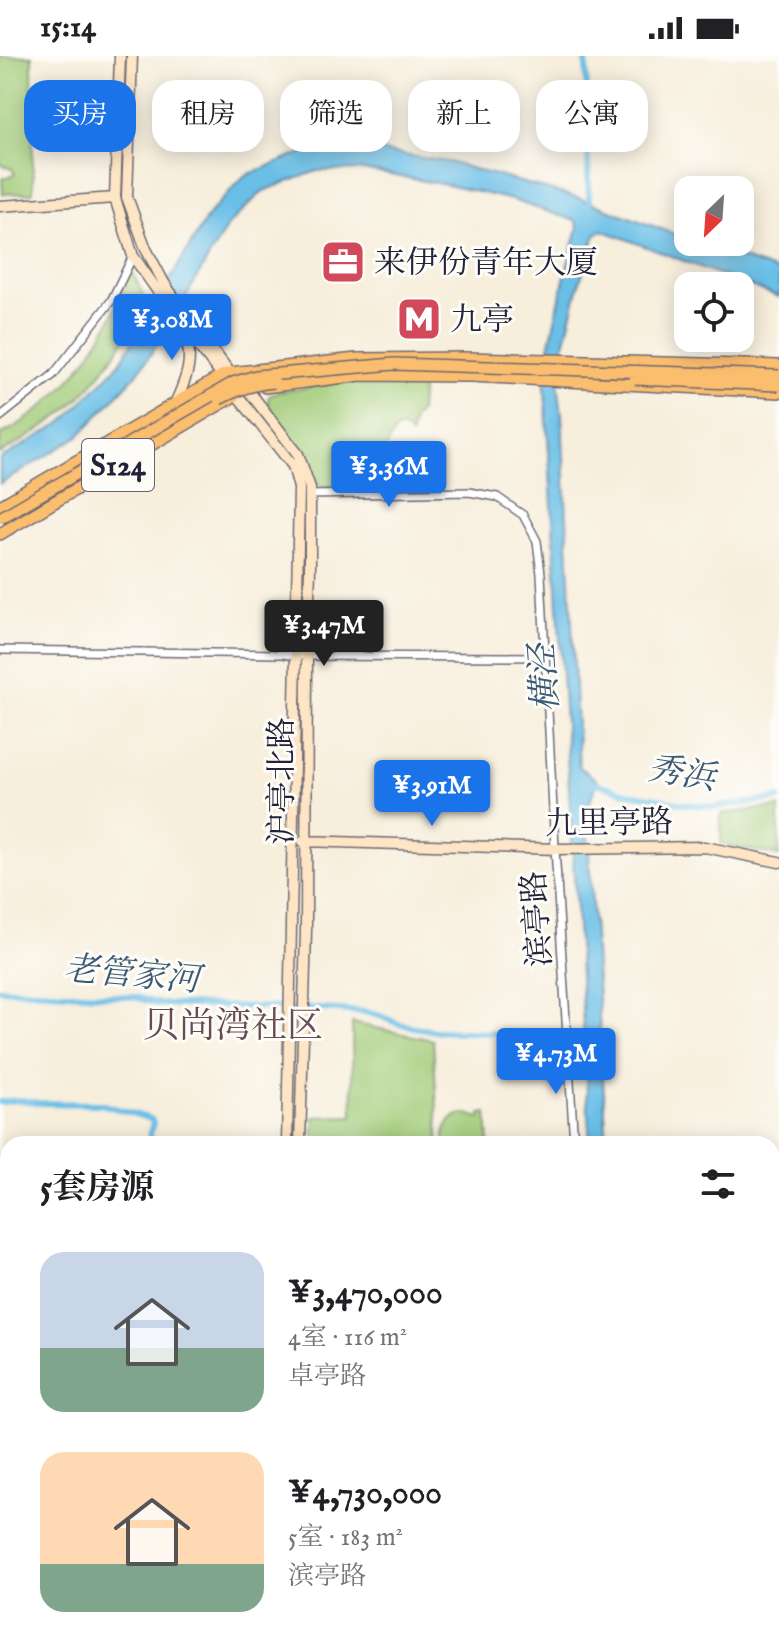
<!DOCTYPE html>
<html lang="zh">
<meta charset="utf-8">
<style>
:root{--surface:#fff;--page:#f6f6f6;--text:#202124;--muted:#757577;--accent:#1a73e8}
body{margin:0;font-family:"IM FELL English","Noto Serif SC",serif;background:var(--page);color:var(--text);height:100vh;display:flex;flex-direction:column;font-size:30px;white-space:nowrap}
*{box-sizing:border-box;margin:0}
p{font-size:26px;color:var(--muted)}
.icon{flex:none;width:44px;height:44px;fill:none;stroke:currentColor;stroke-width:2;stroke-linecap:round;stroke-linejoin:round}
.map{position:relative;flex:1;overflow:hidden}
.side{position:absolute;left:0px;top:1080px;width:780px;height:512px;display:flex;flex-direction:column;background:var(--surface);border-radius:24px 24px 0 0;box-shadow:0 4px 20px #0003}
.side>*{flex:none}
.banner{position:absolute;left:24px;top:24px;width:732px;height:72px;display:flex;gap:16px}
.needle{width:52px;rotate:205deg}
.buttons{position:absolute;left:674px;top:120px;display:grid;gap:16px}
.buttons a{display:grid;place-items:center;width:80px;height:80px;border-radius:16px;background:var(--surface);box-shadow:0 4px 20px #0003;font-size:40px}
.price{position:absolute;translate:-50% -68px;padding:0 18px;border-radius:8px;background:var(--accent);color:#fff;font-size:26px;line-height:52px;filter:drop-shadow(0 2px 4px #0008)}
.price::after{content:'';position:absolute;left:50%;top:48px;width:24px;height:18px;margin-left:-12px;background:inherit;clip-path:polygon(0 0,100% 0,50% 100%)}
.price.active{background:#222;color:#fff}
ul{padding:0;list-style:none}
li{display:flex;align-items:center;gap:24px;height:200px;padding:0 40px}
li span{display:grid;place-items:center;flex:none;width:224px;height:160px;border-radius:24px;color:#555}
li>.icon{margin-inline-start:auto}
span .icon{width:96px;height:96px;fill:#fffc;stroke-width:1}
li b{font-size:34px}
h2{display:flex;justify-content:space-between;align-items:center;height:96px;padding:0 40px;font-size:34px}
.tag{padding:0 28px;border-radius:24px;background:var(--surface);box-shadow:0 4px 20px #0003;font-size:28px;line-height:72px}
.tag.active{background:var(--accent);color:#fff}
.status{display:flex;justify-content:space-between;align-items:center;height:56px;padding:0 40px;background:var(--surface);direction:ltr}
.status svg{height:22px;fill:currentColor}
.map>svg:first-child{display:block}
.green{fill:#a2cc79;stroke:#62775a;stroke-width:2}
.water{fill:#6bbfe7;stroke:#467091;stroke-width:2}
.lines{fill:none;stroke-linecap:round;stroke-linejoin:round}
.canal{stroke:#6bbfe7;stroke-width:6}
.street-casing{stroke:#6d6973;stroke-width:10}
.secondary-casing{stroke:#6d6973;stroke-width:13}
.primary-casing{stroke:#6d6973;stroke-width:14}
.street{stroke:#fff;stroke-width:7}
.secondary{stroke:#fde5c5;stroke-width:10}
.primary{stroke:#fbbd6e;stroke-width:11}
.primary-bridge-casing{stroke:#6d6973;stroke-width:14;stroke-linecap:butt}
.primary-bridge{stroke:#fbbd6e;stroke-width:11}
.labels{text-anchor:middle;stroke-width:6;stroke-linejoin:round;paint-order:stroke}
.shield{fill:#fdfcf7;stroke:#646373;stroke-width:2}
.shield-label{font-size:30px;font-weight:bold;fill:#22223b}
.poi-label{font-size:32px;fill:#22223b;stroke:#fdfcf7;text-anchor:start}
.street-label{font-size:32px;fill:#22223b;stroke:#fdfcf7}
.water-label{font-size:34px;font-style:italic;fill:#3c5977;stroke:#fdfcf7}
.quarter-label{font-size:36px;fill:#684c54;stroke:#fdfcf7}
</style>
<div class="status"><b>15:14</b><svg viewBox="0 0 49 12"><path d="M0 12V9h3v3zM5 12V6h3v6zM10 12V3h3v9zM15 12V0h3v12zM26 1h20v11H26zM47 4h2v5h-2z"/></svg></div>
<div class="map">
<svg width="779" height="1592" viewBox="0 0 779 1592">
<rect width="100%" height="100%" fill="#fdfcf7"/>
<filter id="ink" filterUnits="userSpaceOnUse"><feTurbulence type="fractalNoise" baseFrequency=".0125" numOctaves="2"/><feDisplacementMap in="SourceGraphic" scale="16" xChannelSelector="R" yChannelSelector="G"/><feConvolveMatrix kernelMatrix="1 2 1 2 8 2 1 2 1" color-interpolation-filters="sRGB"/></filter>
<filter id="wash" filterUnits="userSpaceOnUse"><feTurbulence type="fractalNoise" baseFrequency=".006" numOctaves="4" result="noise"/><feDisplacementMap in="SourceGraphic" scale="32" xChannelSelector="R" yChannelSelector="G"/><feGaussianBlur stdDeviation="1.8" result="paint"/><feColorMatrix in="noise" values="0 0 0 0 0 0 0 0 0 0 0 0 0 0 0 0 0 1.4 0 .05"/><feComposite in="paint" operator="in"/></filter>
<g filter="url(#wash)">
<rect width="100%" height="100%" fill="#f7eedb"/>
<path class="green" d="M 0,0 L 32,0 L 33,137 L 3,138 L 2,123 L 15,118 L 12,113 L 0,108 Z
M 129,209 L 147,247 C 122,289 97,330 58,361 C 40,375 20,386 0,398 L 0,379 C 48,355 87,310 111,263 C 119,246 123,226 129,209 Z
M 368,325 L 422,329 L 420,355 L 413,363 L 411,379 L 402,371 L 395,374 L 379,407 L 377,420 L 391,429 L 320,430 L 313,423 L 301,396 L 271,355 L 269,350 L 268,342 L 273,337 L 343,326 Z
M 779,751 L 779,800 L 721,788 L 721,758 Z
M 352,967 L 433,984 L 439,1088 L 314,1088 L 314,1061 L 353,1060 Z
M 487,1057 L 489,1088 L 444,1088 C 443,1063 459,1051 481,1063 L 481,1058 Z"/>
<path class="water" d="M 359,92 L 449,106 L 581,143 L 688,183 L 688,186 L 697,186 L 779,216 L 779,241 L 602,174 L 596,178 L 580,225 L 557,316 L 562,360 L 579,711 L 597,724 L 588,753 L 587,766 L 607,1088 L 590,1088 L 544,315 L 565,219 L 578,172 L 576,165 L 512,144 L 447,129 L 362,114 L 317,115 L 263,135 L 227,170 L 161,284 L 136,319 L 79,380 L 0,428 L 0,403 L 63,366 L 120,307 L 209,158 L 244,120 L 312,93 Z"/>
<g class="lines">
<path class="canal" d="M 586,0 L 589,151
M 590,725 L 627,737 L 658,742 L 683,748 L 714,751 L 779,743
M 0,933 L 135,941 L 159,948 L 323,953 L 365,956 L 380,960 L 399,968 L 435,975 L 589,980
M 0,1046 L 20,1044 L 39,1047 L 101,1048 L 151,1063 L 153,1067 L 148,1088
M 772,1127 L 779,1126
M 0,1135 L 8,1136
M 772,1507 L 779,1507"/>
</g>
</g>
<g filter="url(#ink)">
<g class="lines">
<g class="street-casing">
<path id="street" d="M 0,361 L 53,319 L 111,245 L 133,200
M 309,439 L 469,436 L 497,441 L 523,459 L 537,485 L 541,518 L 555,793 L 574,1088
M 0,594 L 283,598 L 295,600 L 544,601"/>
</g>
<g class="secondary-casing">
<path id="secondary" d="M 120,0 L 115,142 L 133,200 L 178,264 L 293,410 L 299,432 L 287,1088
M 132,0 L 127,141 L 146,193 L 164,227 L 184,256 L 230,317 L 248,334 L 298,398 L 310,432 L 310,514 L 307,600 L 306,875 L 300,1088
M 0,150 L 115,142
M 175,348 C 186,323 195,304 184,277
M 303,785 L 558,793 L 705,791 L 779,806
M 772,1232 L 779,1232
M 0,1245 L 8,1245
M 0,1556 L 8,1556
M 772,1566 L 779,1566
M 282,1584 L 282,1592
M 293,1584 L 293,1592"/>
</g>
<g class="primary-casing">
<path id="primary" d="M 265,331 L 361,319 L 470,320 L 779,336
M 0,450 L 222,320 L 230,317 L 356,303 L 466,302 L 779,310
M 0,478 L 234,340"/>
</g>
<use href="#street" class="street"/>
<use href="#secondary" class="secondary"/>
<use href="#primary" class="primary"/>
<g class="primary-bridge-casing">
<path id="primary-bridge" d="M 635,323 L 779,329
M 219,343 C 238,333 253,328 274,326
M 0,462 L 233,327 L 256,320 L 394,308 L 779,320"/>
</g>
<use href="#primary-bridge" class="primary-bridge"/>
</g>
</g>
<defs>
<g id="office-square" transform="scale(2.3)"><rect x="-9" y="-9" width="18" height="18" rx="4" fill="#d1495b" stroke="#fdfcf7"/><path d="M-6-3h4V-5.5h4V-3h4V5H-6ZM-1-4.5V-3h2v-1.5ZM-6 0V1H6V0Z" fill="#fff"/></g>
<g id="metro-square" transform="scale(2.3)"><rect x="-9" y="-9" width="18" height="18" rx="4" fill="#d1495b" stroke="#fdfcf7"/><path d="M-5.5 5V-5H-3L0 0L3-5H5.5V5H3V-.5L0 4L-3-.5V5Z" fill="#fff"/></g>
</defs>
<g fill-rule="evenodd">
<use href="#office-square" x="343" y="206"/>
<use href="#metro-square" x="419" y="263"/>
</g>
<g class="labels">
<rect class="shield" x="82" y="383" width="72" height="52" rx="6"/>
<g class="shield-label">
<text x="118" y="419">S124</text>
</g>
<g class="poi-label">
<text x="374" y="217">来伊份青年大厦</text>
<text x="450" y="274">九亭</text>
</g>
<g class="street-label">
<text transform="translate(281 725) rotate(-90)" y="11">沪亭北路</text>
<text transform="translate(609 766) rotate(-1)" y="11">九里亭路</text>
<text transform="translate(536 863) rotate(-94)" y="11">滨亭路</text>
</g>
<g class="water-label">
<text transform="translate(543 622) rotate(-94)" y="12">横泾</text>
<text transform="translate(682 716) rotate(9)" y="12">秀浜</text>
<text transform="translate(132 917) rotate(5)" y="12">老管家河</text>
</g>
<g class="quarter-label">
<text x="233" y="981">贝尚湾社区</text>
</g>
</g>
</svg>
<div class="buttons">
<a><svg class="needle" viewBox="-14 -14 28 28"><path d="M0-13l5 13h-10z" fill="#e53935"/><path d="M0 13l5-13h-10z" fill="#757577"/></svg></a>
<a><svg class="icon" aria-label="locate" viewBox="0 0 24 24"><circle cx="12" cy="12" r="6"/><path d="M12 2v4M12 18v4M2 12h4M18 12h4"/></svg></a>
</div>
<b class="price" style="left:172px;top:306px">¥3.08M</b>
<b class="price" style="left:389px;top:453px">¥3.36M</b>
<b class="price active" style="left:324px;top:612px">¥3.47M</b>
<b class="price" style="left:432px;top:772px">¥3.91M</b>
<b class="price" style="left:556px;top:1040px">¥4.73M</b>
<div class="banner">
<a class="tag active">买房</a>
<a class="tag">租房</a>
<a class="tag">筛选</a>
<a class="tag">新上</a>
<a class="tag">公寓</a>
</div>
<section class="side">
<h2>5套房源<svg class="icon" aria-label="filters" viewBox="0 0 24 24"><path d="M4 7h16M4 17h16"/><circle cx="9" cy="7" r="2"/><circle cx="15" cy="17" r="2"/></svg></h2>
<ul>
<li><span style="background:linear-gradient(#c9d6e8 60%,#7fa58c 0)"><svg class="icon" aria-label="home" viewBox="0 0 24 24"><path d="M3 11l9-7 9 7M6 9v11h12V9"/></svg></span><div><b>¥3,470,000</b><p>4室 · 116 m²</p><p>卓亭路</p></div></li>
<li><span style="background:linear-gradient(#ffd9b3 70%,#7fa58c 0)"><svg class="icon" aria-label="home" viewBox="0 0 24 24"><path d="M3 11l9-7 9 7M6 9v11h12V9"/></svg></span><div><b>¥4,730,000</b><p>5室 · 183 m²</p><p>滨亭路</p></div></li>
</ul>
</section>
</div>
